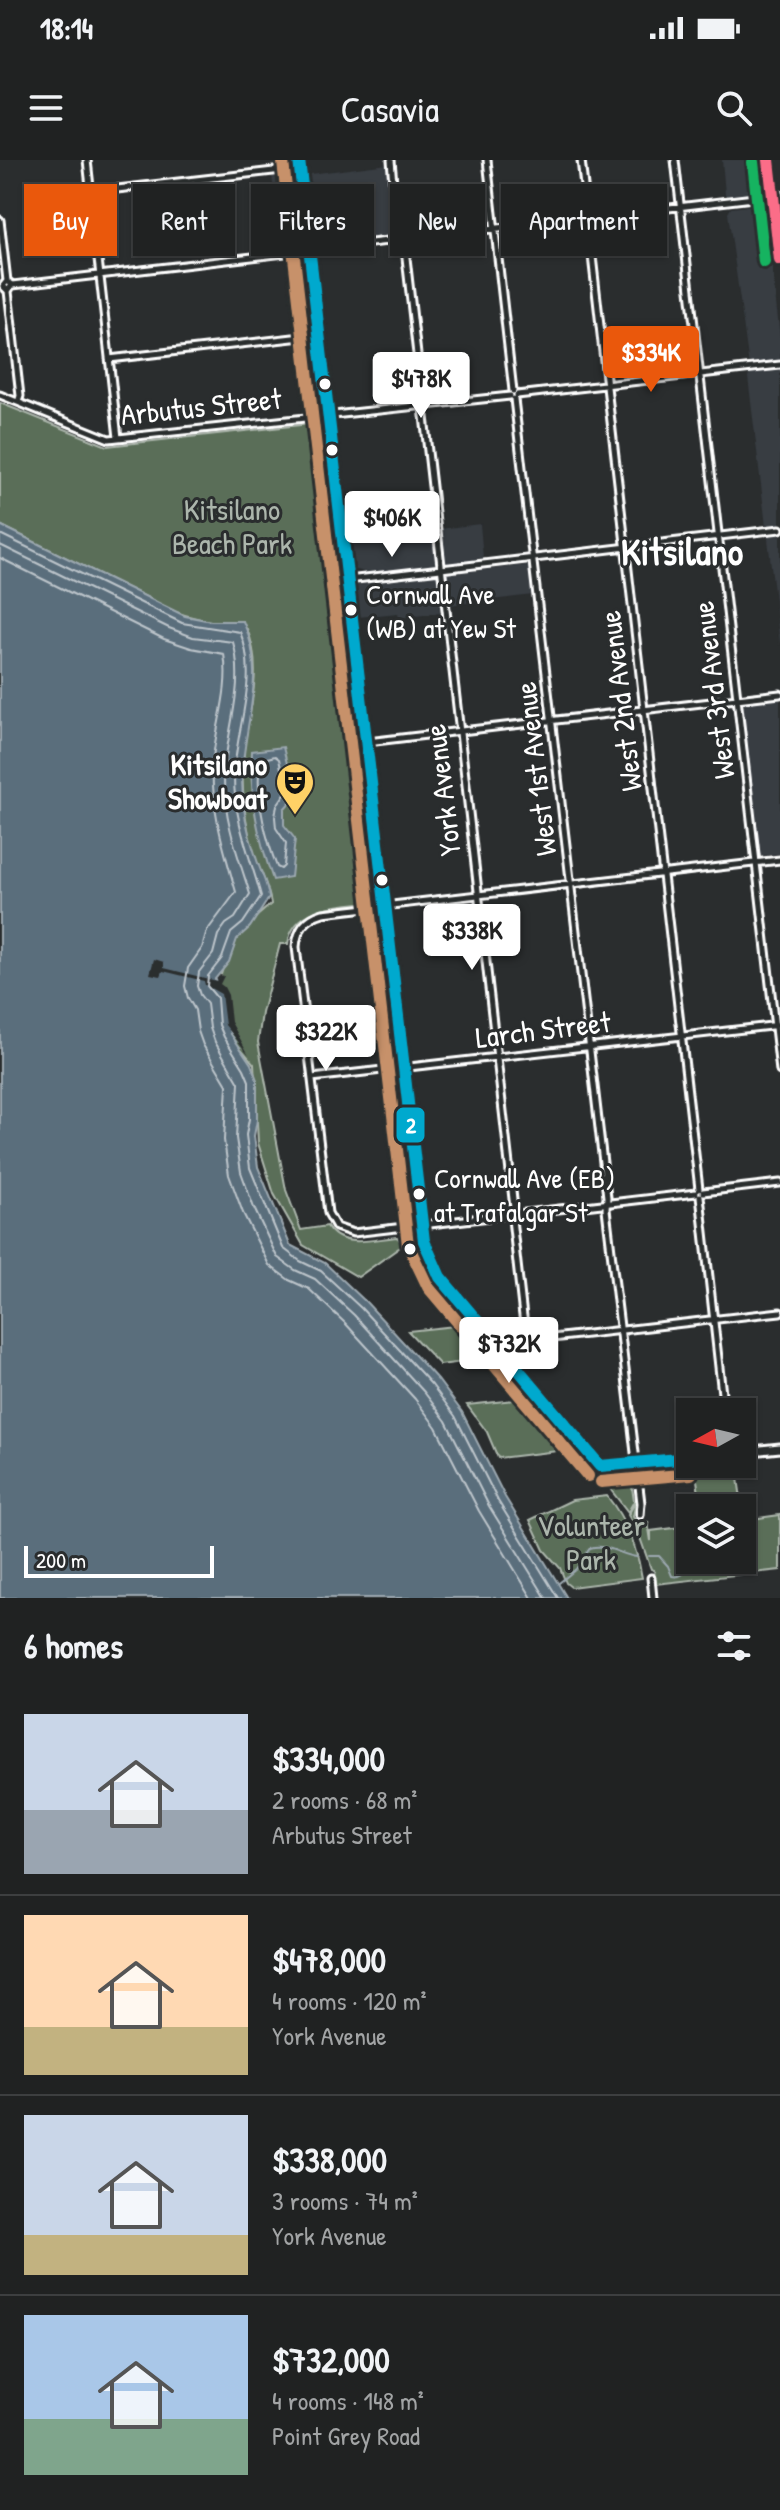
<!DOCTYPE html>
<meta charset="utf-8">
<style>
:root{--surface:#202222;--page:#2d2f2f;--text:#f1f3f6;--muted:#a2a4a5;--line:#3d3f40;--accent:#ea580c}
body{margin:0;font-family:"Patrick Hand",sans-serif;background:var(--page);color:var(--text);height:100vh;display:flex;flex-direction:column;font-size:30px;white-space:nowrap}
*{box-sizing:border-box;margin:0}
p{font-size:26px;color:var(--muted)}
.icon{flex:none;width:44px;height:44px;fill:none;stroke:currentColor;stroke-width:2;stroke-linecap:round;stroke-linejoin:round}
.map{position:relative;height:1438px;overflow:hidden}
.details{display:flex;flex-direction:column;background:var(--surface);flex:1}
.details>*{flex:none}
.guide{position:absolute;left:24px;top:24px;width:732px;height:72px;display:flex;gap:16px}
.needle{width:52px;rotate:262deg}
.fabs{position:absolute;left:676px;top:1238px;display:grid;gap:16px}
.fabs a{display:grid;place-items:center;width:80px;height:80px;border-radius:0px;background:var(--surface);box-shadow:0 2px 6px #0004,0 0 0 2px var(--line);font-size:40px}
.scale{position:absolute;left:24px;bottom:20px;width:190px;box-sizing:border-box;padding-left:8px;border:4px solid #fff;border-top:0;font-size:22px;line-height:28px;white-space:nowrap;color:#fff;-webkit-text-stroke:6px #2a2d2e;paint-order:stroke}
.price{position:absolute;translate:-50% -68px;padding:0 18px;border-radius:8px;background:#fff;color:#222;font-size:26px;line-height:52px;filter:drop-shadow(0 2px 4px #0008)}
.price::after{content:'';position:absolute;left:50%;top:48px;width:24px;height:18px;margin-left:-12px;background:inherit;clip-path:polygon(0 0,100% 0,50% 100%)}
.price.selected{background:var(--accent);color:#fff}
ul{padding:0;list-style:none}
li{display:flex;align-items:center;gap:24px;height:200px;padding:0 24px}
li+li{border-top:2px solid var(--line)}
li span{display:grid;place-items:center;flex:none;width:224px;height:160px;border-radius:0px;color:#555}
li>.icon{margin-inline-start:auto}
span .icon{width:96px;height:96px;fill:#fffc;stroke-width:1}
li b{font-size:34px}
h2{display:flex;justify-content:space-between;align-items:center;height:96px;padding:0 24px;font-size:34px}
.chip{padding:0 28px;border-radius:0px;background:var(--surface);box-shadow:0 2px 6px #0004,0 0 0 2px var(--line);font-size:28px;line-height:72px}
.chip.selected{background:var(--accent);color:#fff}
.status{display:flex;justify-content:space-between;align-items:center;height:56px;padding:0 40px;background:var(--surface);direction:ltr}
.status svg{height:22px;fill:currentColor}
header{display:flex;justify-content:space-between;align-items:center;height:104px;padding:0 24px;background:var(--surface);font-size:36px;font-weight:600}
.map>svg:first-child{display:block}
.built{fill:#373c42}
.green{fill:#5a6e59;stroke:#acb6ac;stroke-width:2}
.water{fill:#5a6e7c;stroke:#9ca8b0;stroke-width:2}
.pier{fill:#2a2d2e}
.lines{fill:none;stroke-linecap:round;stroke-linejoin:round}
.shore{stroke:#bdc5cb;stroke-width:2}
.stream{stroke:#9ca8b0;stroke-width:2}
.street-casing{stroke:#fff;stroke-width:11}
.secondary-casing{stroke:#fff;stroke-width:13}
.street{stroke:#2a2d2e;stroke-width:5}
.secondary{stroke:#2a2d2e;stroke-width:7}
.bus-1-casing{stroke:#2a2d2e;stroke-width:18}
.bus-2-casing{stroke:#2a2d2e;stroke-width:18}
.bus-3-casing{stroke:#2a2d2e;stroke-width:18}
.bus-4-casing{stroke:#2a2d2e;stroke-width:18}
.bus-1{stroke:#00a9ce;stroke-width:12}
.bus-2{stroke:#c7916a;stroke-width:12}
.bus-3{stroke:#fb6d88;stroke-width:12}
.bus-4{stroke:#13b361;stroke-width:12}
.bus-dot{fill:#fff;stroke:#2a2d2e;stroke-width:3}
.labels{text-anchor:middle;stroke-width:6;stroke-linejoin:round;paint-order:stroke}
.bus-label{font-size:28px;fill:#fff;stroke:#2a2d2e;text-anchor:start}
.street-label{font-size:30px;fill:#fff;stroke:#2a2d2e}
.park-label{font-size:30px;fill:#acb6ac;stroke:#2a2d2e}
.poi-label{font-size:30px;font-weight:bold;fill:#fff;stroke:#2a2d2e;text-anchor:end}
.district-label{font-size:38px;font-weight:bold;fill:#fff;stroke:#2a2d2e}
.line-badge{stroke:#2a2d2e;stroke-width:3}
.badge-label{font-size:22px;text-anchor:middle;font-weight:bold;fill:#fff}
</style>
<div class="status"><b>18:14</b><svg viewBox="0 0 49 12"><path d="M0 12V9h3v3zM5 12V6h3v6zM10 12V3h3v9zM15 12V0h3v12zM26 1h20v11H26zM47 4h2v5h-2z"/></svg></div>
<header><svg class="icon" aria-label="menu" viewBox="0 0 24 24"><path d="M4 6h16M4 12h16M4 18h16"/></svg>Casavia<svg class="icon" aria-label="search" viewBox="0 0 24 24"><circle cx="10" cy="10" r="6"/><path d="M15 15l6 6"/></svg></header>
<div class="map">
<svg width="780" height="1438" viewBox="0 0 780 1438">
<rect width="100%" height="100%" fill="#2a2d2e"/>
<filter id="ink" filterUnits="userSpaceOnUse"><feTurbulence type="fractalNoise" baseFrequency=".0125" numOctaves="2"/><feDisplacementMap in="SourceGraphic" scale="16" xChannelSelector="R" yChannelSelector="G"/><feConvolveMatrix kernelMatrix="1 2 1 2 8 2 1 2 1" color-interpolation-filters="sRGB"/></filter>
<g filter="url(#ink)">
<path class="built" d="M 722,0 L 760,0 L 762,33 L 729,37 L 725,34 Z
M 388,4 L 395,77 L 320,85 L 315,83 L 310,14 Z
M 288,14 L 291,16 L 299,83 L 295,88 L 281,90 L 272,15 Z
M 761,44 L 765,48 L 780,177 L 780,203 L 749,206 L 728,53 L 731,48 Z
M 780,210 L 780,364 L 766,366 L 748,217 L 750,212 Z
M 480,364 L 483,398 L 444,404 L 439,369 Z
M 432,370 L 437,400 L 434,405 L 365,412 L 353,409 L 349,380 Z
M 780,374 L 780,485 L 768,379 L 768,375 Z
M 527,405 L 530,409 L 533,435 L 449,445 L 444,415 L 449,411 L 456,413 Z
M 430,413 L 437,414 L 440,453 L 399,458 L 398,453 L 358,457 L 355,429 L 357,425 L 427,416 Z
M 780,539 L 780,694 L 761,696 L 758,693 L 742,548 L 745,543 Z"/>
<path class="green" d="M 0,243 L 107,286 L 319,263 L 323,265 L 377,739 L 372,742 C 342,745 293,745 288,784 L 280,784 L 262,853 L 258,882 L 286,1030 L 301,1070 L 327,1066 C 341,1090 373,1079 397,1077 L 403,1085 L 358,1117 L 303,1085 L 274,1034 L 258,983 L 254,904 L 231,877 L 217,828 L 232,778 L 271,744 C 269,728 261,713 255,697 C 245,665 241,631 243,598 C 247,554 265,513 247,469 C 223,462 199,461 176,452 L 0,365 Z
M 464,1165 L 494,1198 L 440,1205 L 408,1171 Z
M 524,1239 L 566,1290 L 498,1298 L 487,1272 L 467,1245 Z
M 710,1304 L 736,1304 L 744,1360 L 780,1355 L 780,1410 L 656,1424 L 654,1410 L 651,1409 L 638,1372 L 628,1355 L 636,1341 L 633,1357 L 637,1361 L 648,1362 L 651,1381 L 651,1371 L 690,1366 L 690,1400 L 742,1400 L 742,1348 L 701,1348 L 695,1306 Z
M 630,1313 L 634,1341 L 628,1352 L 607,1325 L 610,1315 Z
M 607,1336 C 627,1361 637,1387 642,1418 L 571,1427 L 566,1423 L 560,1408 L 544,1390 L 530,1360 L 572,1340 Z"/>
<path class="water" d="M 0,365 L 185,456 L 211,461 L 243,461 C 268,514 243,564 242,619 C 242,645 247,672 256,697 C 260,711 268,724 269,738 L 250,767 L 237,779 L 229,802 L 215,819 L 216,824 L 221,829 L 231,874 L 251,904 L 257,920 L 257,960 L 254,976 L 258,1007 L 290,1085 L 325,1103 L 366,1142 L 438,1220 L 462,1252 L 505,1337 L 567,1438 L 0,1438 Z
M 283,587 L 295,637 L 284,649 L 284,665 L 295,679 L 291,717 L 273,720 C 258,677 249,637 252,591 Z"/>
<path class="pier" d="M 154,799 L 164,802 L 164,808 L 217,821 L 220,815 L 224,816 L 220,824 L 224,827 L 228,835 L 231,862 L 249,895 L 225,865 L 221,834 L 205,825 L 204,821 L 163,811 L 161,816 L 150,814 Z"/>
<g class="lines">
<path class="shore" d="M 0,374 L 182,463 L 240,472 C 260,519 235,569 234,617 C 234,660 250,696 261,736 L 243,763 L 231,773 L 222,798 L 208,816 L 207,826 L 217,838 L 219,865 L 224,877 L 244,909 L 249,921 L 249,959 L 246,975 L 250,1008 L 283,1088 L 300,1101 L 321,1111 L 361,1148 L 432,1225 L 455,1256 L 498,1341 L 558,1438
M 0,385 L 169,468 L 193,477 L 233,482 C 246,527 225,573 224,619 C 224,660 238,696 250,734 L 235,758 L 226,764 L 218,775 L 213,794 L 199,812 L 197,826 L 200,835 L 207,844 L 210,868 L 215,882 L 239,923 L 236,978 L 241,1012 L 254,1048 L 277,1097 L 295,1110 L 315,1119 L 354,1155 L 424,1232 L 446,1261 L 489,1346 L 546,1438
M 0,398 L 164,479 L 191,488 L 224,494 C 230,529 216,564 213,599 C 210,646 223,687 236,732 L 207,771 L 202,788 L 188,808 L 185,826 L 188,838 L 195,850 L 198,871 L 203,885 L 227,925 L 224,980 L 229,1015 L 243,1053 L 269,1105 L 289,1120 L 309,1129 L 345,1163 L 415,1239 L 436,1267 L 479,1351 L 532,1438
M 275,596 L 279,599 L 286,632 L 277,645 L 275,657 L 276,668 L 286,683 L 284,706 L 281,709 L 277,707 C 264,673 255,637 260,600 Z"/>
<path class="stream" d="M 742,1388 L 754,1379
M 649,1396 L 659,1396 L 668,1406 L 672,1416 C 685,1419 687,1406 696,1400
M 705,1400 L 724,1404 L 730,1400
M 559,1423 L 576,1409 L 590,1388 C 607,1383 620,1395 637,1397"/>
<g class="street-casing">
<path id="street" d="M 87,0 L 118,278
M 391,0 L 398,81
M 487,0 L 513,231
M 581,0 L 699,1029
M 675,0 L 780,911
M 91,32 L 300,8
M 0,60 L 7,121
M 404,80 L 514,1048 L 512,1059 L 525,1174 L 535,1180 L 780,1152
M 12,125 L 8,131 L 3,126 L 7,121 L 13,125 L 780,35
M 8,131 L 20,236 L 18,242
M 109,199 L 319,175
M 0,235 L 109,279 L 510,236
M 517,235 L 780,205
M 514,239 L 607,1037 L 606,1049 L 641,1343 L 640,1355
M 348,420 L 780,369
M 367,582 L 780,534
M 312,918 L 780,865
M 703,1032 L 780,1023
M 696,1033 L 353,1073 L 336,1067 L 328,1053 L 296,787 C 297,770 306,758 323,753 L 780,700
M 700,1036 L 724,1252
M 651,1418 L 653,1438"/>
</g>
<g class="secondary-casing">
<path id="secondary" d="M 299,0 L 426,1086 L 440,1117 L 596,1304 L 611,1307 L 690,1298
M 769,0 L 780,100
M 742,1292 L 780,1288"/>
</g>
<use href="#street" class="street"/>
<use href="#secondary" class="secondary"/>
<g class="bus-1-casing">
<path id="bus-1" d="M 299,0 L 424,1081 L 440,1117 L 600,1306
M 600,1306 L 690,1298"/>
</g>
<g class="bus-2-casing">
<path id="bus-2" d="M 283,2 L 408,1085 L 428,1127 L 588,1316
M 601,1322 L 691,1314"/>
</g>
<g class="bus-3-casing">
<path id="bus-3" d="M 769,0 L 780,100"/>
</g>
<g class="bus-4-casing">
<path id="bus-4" d="M 753,2 L 764,102"/>
</g>
<use href="#bus-1" class="bus-1"/>
<use href="#bus-2" class="bus-2"/>
<use href="#bus-3" class="bus-3"/>
<use href="#bus-4" class="bus-4"/>
</g>
</g>
<defs>
<g id="theatre-pin" transform="scale(2)"><path d="M0 17L-7.5 6A9.5 9.5 0 1 1 7.5 6Z" fill="#ffd166" stroke="#2a2d2e"/><path d="M-5-5.5Q0-4 5-5.5V0Q5 5 0 6Q-5 5-5 0ZM-3.3-2.5H-1v1.5H-3.3ZM1-2.5H3.3v1.5H1ZM-2.8 1Q0 5.5 2.8 1Z" fill="#111"/></g>
</defs>
<g fill-rule="evenodd">
<use href="#theatre-pin" x="295" y="622"/>
</g>
<g class="bus-dot">
<circle cx="325" cy="224" r="7"/>
<circle cx="332" cy="290" r="7"/>
<circle cx="351" cy="450" r="7"/>
<circle cx="382" cy="720" r="7"/>
<circle cx="419" cy="1034" r="7"/>
<circle cx="410" cy="1089" r="7"/>
</g>
<g class="labels">
<g class="bus-label">
<text x="366" y="444">Cornwall Ave<tspan x="366" dy="34">(WB) at Yew St</tspan></text>
<text x="434" y="1028">Cornwall Ave (EB)<tspan x="434" dy="34">at Trafalgar St</tspan></text>
</g>
<g class="street-label">
<text transform="translate(201 247) rotate(-6)" y="10">Arbutus Street</text>
<text transform="translate(714 530) rotate(-97)" y="10">West 3rd Avenue</text>
<text transform="translate(621 541) rotate(-97)" y="10">West 2nd Avenue</text>
<text transform="translate(536 609) rotate(-97)" y="10">West 1st Avenue</text>
<text transform="translate(443 630) rotate(-97)" y="10">York Avenue</text>
<text transform="translate(543 870) rotate(-7)" y="10">Larch Street</text>
</g>
<g class="park-label">
<text x="232" y="360">Kitsilano<tspan x="232" dy="34">Beach Park</tspan></text>
<text x="591" y="1376">Volunteer<tspan x="591" dy="34">Park</tspan></text>
</g>
<g class="poi-label">
<text x="267" y="615">Kitsilano<tspan x="267" dy="34">Showboat</tspan></text>
</g>
<g class="district-label">
<text x="682" y="405">Kitsilano</text>
</g>
</g>
<rect class="line-badge" x="395" y="946" width="31" height="38" rx="8" fill="#00a9ce"/>
<g class="badge-label">
<text x="411" y="973">2</text>
</g>
</svg>
<div class="fabs">
<a><svg class="needle" viewBox="-14 -14 28 28"><path d="M0-13l5 13h-10z" fill="#e53935"/><path d="M0 13l5-13h-10z" fill="#a2a4a5"/></svg></a>
<a><svg class="icon" aria-label="layers" viewBox="0 0 24 24"><path d="M12 4l9 5-9 5-9-5zM3 14l9 5 9-5"/></svg></a>
</div>
<div class="scale">200 m</div>
<b class="price selected" style="left:651px;top:234px">$334K</b>
<b class="price" style="left:421px;top:260px">$478K</b>
<b class="price" style="left:392px;top:399px">$406K</b>
<b class="price" style="left:472px;top:812px">$338K</b>
<b class="price" style="left:326px;top:913px">$322K</b>
<b class="price" style="left:509px;top:1225px">$732K</b>
<div class="guide">
<a class="chip selected">Buy</a>
<a class="chip">Rent</a>
<a class="chip">Filters</a>
<a class="chip">New</a>
<a class="chip">Apartment</a>
</div>
</div>
<section class="details">
<h2>6 homes<svg class="icon" aria-label="filters" viewBox="0 0 24 24"><path d="M4 7h16M4 17h16"/><circle cx="9" cy="7" r="2"/><circle cx="15" cy="17" r="2"/></svg></h2>
<ul>
<li><span style="background:linear-gradient(#c9d6e8 60%,#9aa5b1 0)"><svg class="icon" aria-label="home" viewBox="0 0 24 24"><path d="M3 11l9-7 9 7M6 9v11h12V9"/></svg></span><div><b>$334,000</b><p>2 rooms · 68 m²</p><p>Arbutus Street</p></div></li>
<li><span style="background:linear-gradient(#ffd9b3 70%,#c2b280 0)"><svg class="icon" aria-label="home" viewBox="0 0 24 24"><path d="M3 11l9-7 9 7M6 9v11h12V9"/></svg></span><div><b>$478,000</b><p>4 rooms · 120 m²</p><p>York Avenue</p></div></li>
<li><span style="background:linear-gradient(#c9d6e8 75%,#c2b280 0)"><svg class="icon" aria-label="home" viewBox="0 0 24 24"><path d="M3 11l9-7 9 7M6 9v11h12V9"/></svg></span><div><b>$338,000</b><p>3 rooms · 74 m²</p><p>York Avenue</p></div></li>
<li><span style="background:linear-gradient(#a9c7e8 65%,#7fa58c 0)"><svg class="icon" aria-label="home" viewBox="0 0 24 24"><path d="M3 11l9-7 9 7M6 9v11h12V9"/></svg></span><div><b>$732,000</b><p>4 rooms · 148 m²</p><p>Point Grey Road</p></div></li>
</ul>
</section>
